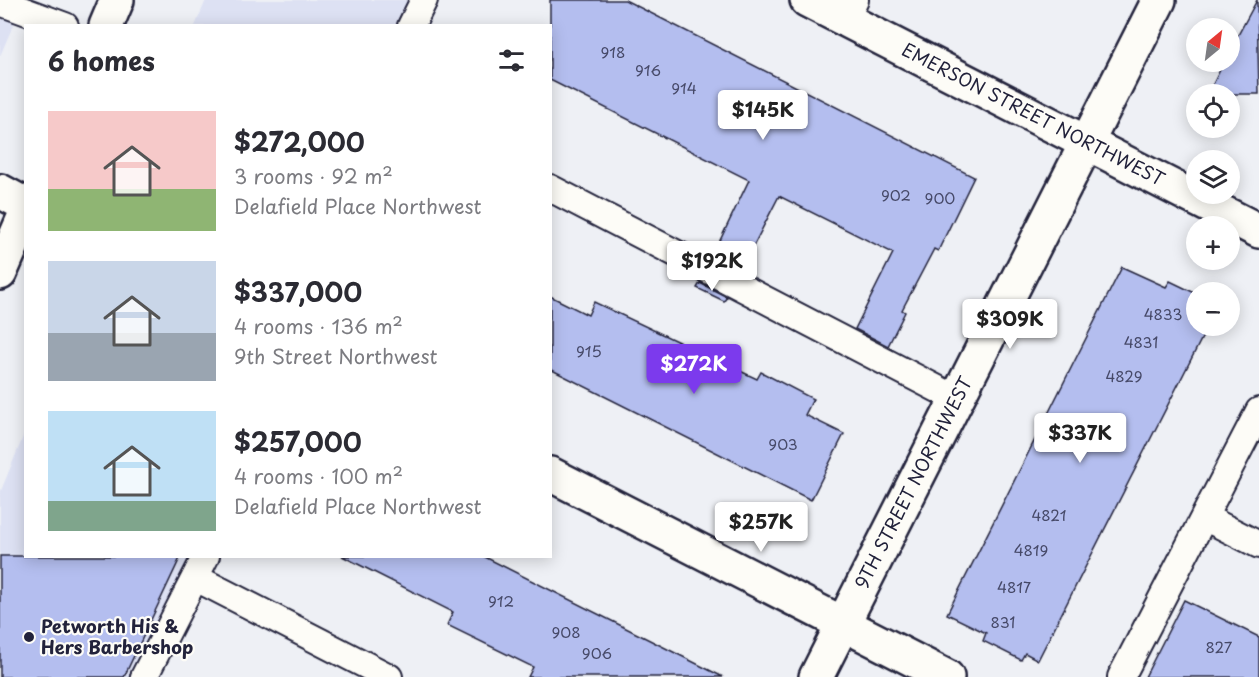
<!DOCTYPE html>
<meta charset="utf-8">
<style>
:root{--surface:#fff;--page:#f2f2f3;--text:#2b2b33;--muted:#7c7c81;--accent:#7c3aed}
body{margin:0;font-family:"Playpen Sans",sans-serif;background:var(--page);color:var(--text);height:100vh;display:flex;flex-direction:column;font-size:22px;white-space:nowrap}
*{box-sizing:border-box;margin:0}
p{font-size:20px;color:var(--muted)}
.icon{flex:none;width:33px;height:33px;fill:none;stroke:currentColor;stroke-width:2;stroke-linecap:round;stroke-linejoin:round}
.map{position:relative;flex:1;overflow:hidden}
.panel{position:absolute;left:24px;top:24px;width:528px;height:534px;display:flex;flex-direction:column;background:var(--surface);border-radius:0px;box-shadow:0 3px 15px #0003}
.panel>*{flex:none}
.needle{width:39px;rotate:29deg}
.controls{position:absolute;left:1186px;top:18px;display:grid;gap:12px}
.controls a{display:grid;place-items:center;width:54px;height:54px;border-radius:50%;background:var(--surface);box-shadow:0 3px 15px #0003;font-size:30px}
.price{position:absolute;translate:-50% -51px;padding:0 14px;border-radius:6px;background:#fff;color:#222;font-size:20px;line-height:39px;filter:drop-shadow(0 2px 3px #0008)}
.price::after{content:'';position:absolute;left:50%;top:36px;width:18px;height:14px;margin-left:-9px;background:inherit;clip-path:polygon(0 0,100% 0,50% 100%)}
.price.current{background:var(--accent);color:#fff}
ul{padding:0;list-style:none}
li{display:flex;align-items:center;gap:18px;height:150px;padding:0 24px}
li span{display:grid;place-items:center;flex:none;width:168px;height:120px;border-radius:0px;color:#555}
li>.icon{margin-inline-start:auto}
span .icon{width:72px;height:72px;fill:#fffc;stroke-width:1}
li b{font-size:26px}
h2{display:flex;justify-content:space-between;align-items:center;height:72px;padding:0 24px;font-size:26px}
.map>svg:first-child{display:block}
.built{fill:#dde1f3}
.building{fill:#b4beef;stroke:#22223b;stroke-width:1.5}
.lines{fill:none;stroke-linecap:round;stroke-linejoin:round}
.lane-casing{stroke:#22223b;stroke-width:30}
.street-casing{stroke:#22223b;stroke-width:38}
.highway-casing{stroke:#22223b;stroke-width:38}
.lane{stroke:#fdfcf7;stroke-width:26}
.street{stroke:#fdfcf7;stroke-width:33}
.highway{stroke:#fdfcf7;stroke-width:33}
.poi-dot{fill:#22223b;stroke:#fdfcf7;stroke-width:2}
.labels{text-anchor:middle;stroke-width:4.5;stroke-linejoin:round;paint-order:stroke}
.number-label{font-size:15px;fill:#464968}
.street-label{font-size:18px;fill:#22223b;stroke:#fdfcf7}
.poi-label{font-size:18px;font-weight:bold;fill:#22223b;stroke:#fdfcf7;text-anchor:start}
</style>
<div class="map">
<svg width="1259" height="677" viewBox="0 0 1259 677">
<rect width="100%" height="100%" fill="#eef0f5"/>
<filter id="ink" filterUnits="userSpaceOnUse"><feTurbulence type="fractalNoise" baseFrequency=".0167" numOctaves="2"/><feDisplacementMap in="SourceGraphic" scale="12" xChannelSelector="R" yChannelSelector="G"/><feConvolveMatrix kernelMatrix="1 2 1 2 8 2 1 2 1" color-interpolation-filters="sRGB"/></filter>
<g filter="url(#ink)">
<path class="built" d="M 0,0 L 24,0 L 0,56 Z
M 206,0 L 412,0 L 398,25 L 195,26 Z
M 25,432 L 26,556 L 194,557 L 131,677 L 0,677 L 0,493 Z"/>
<path class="building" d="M 550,0 L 625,0 L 974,177 L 938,251 L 934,249 L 902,310 L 905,312 L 888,346 L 855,329 L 893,253 L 779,196 L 741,270 L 713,255 L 749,180 L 550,80 Z
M 1257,0 L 1259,94 L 1208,94 L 1224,62 L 1230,62 L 1230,50 Z
M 1122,267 L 1166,287 L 1170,281 L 1197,294 L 1197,326 L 1208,326 L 1038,660 L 1025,653 L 1021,660 L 983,641 L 986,633 L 947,614 Z
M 700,283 L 727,297 L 724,301 L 697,288 Z
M 550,296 L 588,315 L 594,302 L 757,379 L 761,372 L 813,399 L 805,415 L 844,434 L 811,500 L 550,369 Z
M 0,556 L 181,556 L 124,677 L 0,677 Z
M 342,556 L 483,556 L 723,677 L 528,677 L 533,667 L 447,625 L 453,612 Z
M 1184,600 L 1259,637 L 1259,677 L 1145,677 Z"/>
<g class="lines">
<g class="lane-casing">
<path id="lane" d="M 0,2 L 65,26
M 845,20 L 855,0
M 411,26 L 424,0
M 550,188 L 957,399
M 1204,517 L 1259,545
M 196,578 L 389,677
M 144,677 L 206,556
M 1121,677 L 1259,411"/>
</g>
<g class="street-casing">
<path id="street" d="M 807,0 L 1259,231
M 0,191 L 26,205
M 550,474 L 947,677
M 816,677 L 1159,0"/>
</g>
<g class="highway-casing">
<path id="highway" d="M 106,26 L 117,0
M 0,273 L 26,213"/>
</g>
<use href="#lane" class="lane"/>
<use href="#street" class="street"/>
<use href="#highway" class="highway"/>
</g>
</g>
<circle class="poi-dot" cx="29" cy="637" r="6"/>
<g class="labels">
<g class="number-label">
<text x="613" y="58">918</text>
<text x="648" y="76">916</text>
<text x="684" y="94">914</text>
<text x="896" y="201">902</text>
<text x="940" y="204">900</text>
<text x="1163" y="320">4833</text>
<text x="1141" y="348">4831</text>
<text x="589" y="357">915</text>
<text x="1124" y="382">4829</text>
<text x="783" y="450">903</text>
<text x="1049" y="521">4821</text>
<text x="1031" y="556">4819</text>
<text x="1014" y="593">4817</text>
<text x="501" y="607">912</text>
<text x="1003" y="628">831</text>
<text x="566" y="638">908</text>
<text x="1219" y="653">827</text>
<text x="597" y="659">906</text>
</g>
<g class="street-label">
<text transform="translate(1033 115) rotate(27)" y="6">EMERSON STREET NORTHWEST</text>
<text transform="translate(914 483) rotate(-63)" y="6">9TH STREET NORTHWEST</text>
</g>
<g class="poi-label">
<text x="41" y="633">Petworth His &amp;<tspan x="41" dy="21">Hers Barbershop</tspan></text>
</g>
</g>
</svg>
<div class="controls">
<a><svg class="needle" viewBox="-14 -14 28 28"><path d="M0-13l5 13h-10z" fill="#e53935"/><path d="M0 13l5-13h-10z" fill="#7c7c81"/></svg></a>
<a><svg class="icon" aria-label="locate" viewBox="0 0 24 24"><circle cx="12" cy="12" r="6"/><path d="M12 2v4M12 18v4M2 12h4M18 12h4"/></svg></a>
<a><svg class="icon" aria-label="layers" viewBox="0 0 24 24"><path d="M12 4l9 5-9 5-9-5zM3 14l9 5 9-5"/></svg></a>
<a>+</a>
<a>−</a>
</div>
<b class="price" style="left:763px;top:141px">$145K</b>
<b class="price" style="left:712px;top:292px">$192K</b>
<b class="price" style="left:1010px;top:350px">$309K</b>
<b class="price current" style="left:694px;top:395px">$272K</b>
<b class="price" style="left:1080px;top:464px">$337K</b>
<b class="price" style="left:761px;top:553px">$257K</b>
<section class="panel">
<h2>6 homes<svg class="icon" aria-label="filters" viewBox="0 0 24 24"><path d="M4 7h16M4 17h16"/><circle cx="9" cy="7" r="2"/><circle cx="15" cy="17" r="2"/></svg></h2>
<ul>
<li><span style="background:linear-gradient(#f6c9c9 65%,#8fb573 0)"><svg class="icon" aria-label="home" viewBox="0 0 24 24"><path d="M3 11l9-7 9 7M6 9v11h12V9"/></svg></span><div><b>$272,000</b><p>3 rooms · 92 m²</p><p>Delafield Place Northwest</p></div></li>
<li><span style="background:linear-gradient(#c9d6e8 60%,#9aa5b1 0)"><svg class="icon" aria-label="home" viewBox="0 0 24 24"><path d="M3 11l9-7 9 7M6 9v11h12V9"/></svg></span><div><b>$337,000</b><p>4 rooms · 136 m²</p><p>9th Street Northwest</p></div></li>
<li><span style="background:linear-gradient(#bfe0f5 75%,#7fa58c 0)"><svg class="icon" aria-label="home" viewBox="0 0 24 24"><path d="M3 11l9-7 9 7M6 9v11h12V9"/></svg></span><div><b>$257,000</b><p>4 rooms · 100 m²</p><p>Delafield Place Northwest</p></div></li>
</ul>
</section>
</div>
